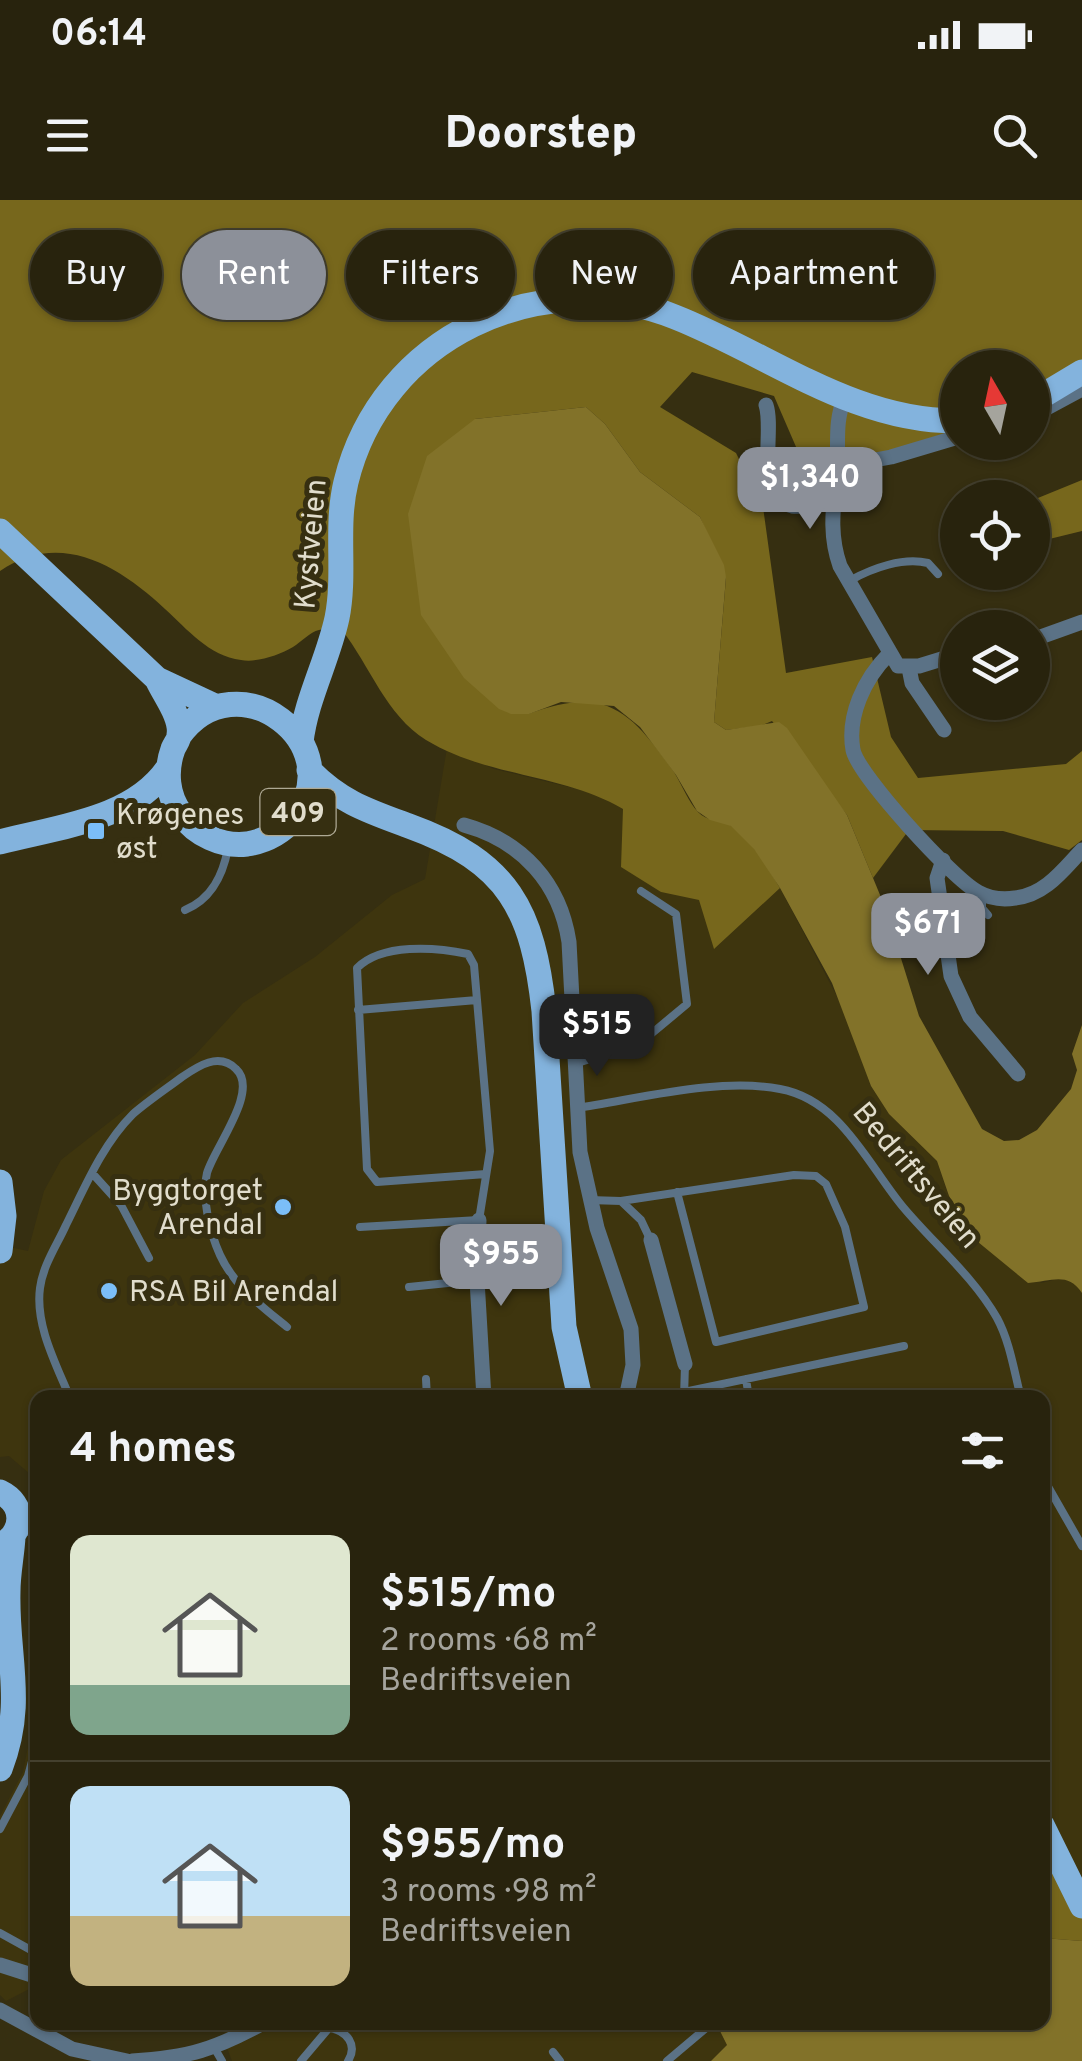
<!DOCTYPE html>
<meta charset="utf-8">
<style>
:root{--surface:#28230d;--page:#342f1b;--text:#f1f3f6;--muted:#a5a49d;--line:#44402e;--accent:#8c9099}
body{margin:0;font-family:Overpass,sans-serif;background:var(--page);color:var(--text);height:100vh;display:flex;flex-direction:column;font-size:38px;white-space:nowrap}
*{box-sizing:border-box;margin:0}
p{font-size:32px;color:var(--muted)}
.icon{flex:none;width:55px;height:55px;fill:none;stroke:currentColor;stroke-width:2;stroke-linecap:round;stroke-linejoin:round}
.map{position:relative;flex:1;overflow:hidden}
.panel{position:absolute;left:30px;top:1190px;width:1020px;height:640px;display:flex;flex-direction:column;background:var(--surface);border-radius:20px;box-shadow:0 2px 8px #0004,0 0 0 2px var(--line)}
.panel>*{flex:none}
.top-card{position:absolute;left:30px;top:30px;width:1022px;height:90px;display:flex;gap:20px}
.needle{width:65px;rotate:351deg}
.fabs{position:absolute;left:940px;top:150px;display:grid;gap:20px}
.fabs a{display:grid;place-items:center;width:110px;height:110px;border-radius:50%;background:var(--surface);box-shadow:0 2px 8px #0004,0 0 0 2px var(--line);font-size:50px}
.price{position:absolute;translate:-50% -85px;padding:0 22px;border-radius:20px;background:var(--accent);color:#fff;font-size:32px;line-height:65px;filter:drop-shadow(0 2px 5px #0008)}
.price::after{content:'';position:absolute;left:50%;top:60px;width:30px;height:22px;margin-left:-15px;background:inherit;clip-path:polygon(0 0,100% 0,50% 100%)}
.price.active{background:#222;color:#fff}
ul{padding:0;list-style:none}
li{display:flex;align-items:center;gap:30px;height:250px;padding:0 40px}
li+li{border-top:2px solid var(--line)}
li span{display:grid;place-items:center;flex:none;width:280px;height:200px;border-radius:20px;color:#555}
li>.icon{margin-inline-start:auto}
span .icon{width:120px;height:120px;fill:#fffc;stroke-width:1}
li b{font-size:42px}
h2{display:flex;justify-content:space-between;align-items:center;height:120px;padding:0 40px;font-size:42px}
.chip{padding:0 35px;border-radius:45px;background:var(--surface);box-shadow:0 2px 8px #0004,0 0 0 2px var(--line);font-size:35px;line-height:90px}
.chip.active{background:var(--accent);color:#fff}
.status{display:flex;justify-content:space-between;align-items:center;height:70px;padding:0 50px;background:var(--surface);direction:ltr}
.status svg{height:28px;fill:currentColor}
header{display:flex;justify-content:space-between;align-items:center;height:130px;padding:0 40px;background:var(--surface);font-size:45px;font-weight:800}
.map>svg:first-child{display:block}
.built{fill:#3e350e}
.forest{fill:#77671c}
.water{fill:#827229}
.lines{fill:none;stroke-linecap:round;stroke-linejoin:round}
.service{stroke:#5b7286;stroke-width:8}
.minor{stroke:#5b7286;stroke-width:15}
.primary{stroke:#83b3dd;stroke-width:25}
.poi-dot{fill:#7bbef8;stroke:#362f11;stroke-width:4}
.labels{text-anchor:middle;stroke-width:10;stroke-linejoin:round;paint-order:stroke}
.shield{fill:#362f11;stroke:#aea994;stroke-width:2.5}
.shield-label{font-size:28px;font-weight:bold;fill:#e1ddcc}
.street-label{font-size:30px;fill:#e1ddcc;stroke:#362f11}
.poi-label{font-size:30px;fill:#e1ddcc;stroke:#362f11;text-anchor:start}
</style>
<div class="status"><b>06:14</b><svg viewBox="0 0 49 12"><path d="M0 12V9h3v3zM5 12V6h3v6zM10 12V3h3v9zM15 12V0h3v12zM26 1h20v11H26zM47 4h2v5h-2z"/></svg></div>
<header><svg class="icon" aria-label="menu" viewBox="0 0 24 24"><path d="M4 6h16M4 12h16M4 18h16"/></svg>Doorstep<svg class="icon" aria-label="search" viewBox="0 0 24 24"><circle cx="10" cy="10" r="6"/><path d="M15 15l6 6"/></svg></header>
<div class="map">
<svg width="1082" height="1861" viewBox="0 0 1082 1861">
<rect width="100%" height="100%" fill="#362f11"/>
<path class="built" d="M 447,548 L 494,569 L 598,594 L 623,609 L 661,692 L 700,700 L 715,748 L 780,688 L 843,808 L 871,886 L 889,914 L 937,961 L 949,997 L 1041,1083 L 1066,1077 L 1074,1082 L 1082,1093 L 1082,1709 L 1043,1637 L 1042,1198 L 38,1198 L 37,1280 L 9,1256 L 0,1257 L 0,1045 L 28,1051 L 44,991 L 61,960 L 195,855 L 243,803 L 315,757 L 392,695 L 425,679 Z
M 37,1499 L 37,1785 L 6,1801 L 0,1795 L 0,1616 L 23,1572 Z
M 241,1822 L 716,1822 L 727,1845 L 711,1861 L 232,1861 L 222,1835 Z"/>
<path class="forest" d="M 0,0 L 1082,0 L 1082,189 L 1033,217 L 1032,168 L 958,168 L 957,237 L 844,261 L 803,263 L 774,196 L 692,172 L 660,207 L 736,253 L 763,307 L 786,473 L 872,457 L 891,537 L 918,578 L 1066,564 L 1082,551 L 1082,640 L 1069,650 L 1003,631 L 909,630 L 873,678 L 847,615 L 772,521 L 760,526 L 726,530 L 714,522 L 726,378 L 700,317 L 640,272 L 605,224 L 586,207 L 475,219 L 528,514 C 606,485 630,510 674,572 C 682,585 688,601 698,612 C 707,621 716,619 726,623 C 747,631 769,670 780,688 L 714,749 L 699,700 L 661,692 L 621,667 L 623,609 C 563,574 487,577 426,540 C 386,515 370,466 342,430 C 335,430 326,428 319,430 C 310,432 301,442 293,447 C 279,455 257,463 241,460 C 209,456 187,429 165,409 C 118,365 60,330 0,371 Z
M 1082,280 L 1082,331 L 1033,343 L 1033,300 Z
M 1042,1637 L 1082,1709 L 1082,1741 L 1043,1738 Z"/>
<path class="water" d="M 586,207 L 605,224 L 640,272 L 700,317 L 724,365 L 726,377 L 714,522 L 726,530 L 779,522 L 787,528 L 847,615 L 885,707 L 919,816 L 982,929 L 1004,941 L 1019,940 L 1037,930 L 1071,889 L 1077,870 L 1072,854 L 1082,825 L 1082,1093 C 1067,1071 1051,1082 1028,1083 L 978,1042 L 949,996 L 937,961 L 889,914 L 871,886 L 832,783 L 780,688 L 754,649 L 731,626 L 710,620 L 697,611 L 676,575 L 640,527 L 614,506 L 561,502 L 529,514 L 511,514 L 499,509 L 464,478 L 421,415 L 408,314 L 427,256 L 475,219 Z
M 1043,1738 L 1082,1741 L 1082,1861 L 711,1861 L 727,1845 L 716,1823 L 1042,1822 Z"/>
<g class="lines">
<path class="service" d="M 851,380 C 873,368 903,357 928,363 L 938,374
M 982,694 L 982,708 L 988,715
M 185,710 C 212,699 223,675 228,648
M 358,810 L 477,800
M 574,864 L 639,844 L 687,804 L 676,714 L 641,691
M 576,908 C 638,899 719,877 780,889 C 841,900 868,965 903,1007 C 934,1044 973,1076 997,1118 C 1010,1142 1014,1171 1021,1198
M 92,973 L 121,1005 L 149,1058
M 589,1000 L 621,1001 L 641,1020 L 650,1039
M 621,1001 L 794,975 L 816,976 L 826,984 L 845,1027 L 864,1107 L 716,1142 L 677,992
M 360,1027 L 479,1020 L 490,951 L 474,765 L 468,754 C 435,747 382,743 357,768 L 367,969 L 377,982 L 486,974
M 409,1087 L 477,1080
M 426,1179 L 427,1198
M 746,1179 L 749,1198
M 684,1192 L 904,1146
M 70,1198 C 56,1164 35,1125 40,1088 C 43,1065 57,1045 66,1025 C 85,987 102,945 133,914 C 148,901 166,889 182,877 C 198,866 219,852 236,869 C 260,891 214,948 207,973 C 201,997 210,1033 220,1055 C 235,1087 261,1106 287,1127
M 684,1198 L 685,1164
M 1042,1276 L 1082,1346
M 20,1333 L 38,1330
M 0,1629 L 28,1576 L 38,1539
M 0,1733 L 38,1754
M 330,1828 C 347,1831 358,1845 348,1861
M 215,1849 L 222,1861
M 553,1852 L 560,1861
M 301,1861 L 334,1822
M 667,1861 L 705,1829 L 702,1822"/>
<path class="minor" d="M 845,197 C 834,222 839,244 837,269 C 834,303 828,332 840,366 L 898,466 L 919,466 L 958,454
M 766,205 C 775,232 753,298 792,306 C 805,308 820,303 832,301
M 1032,216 L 1082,189
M 837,267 L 891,257 L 958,237
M 1032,440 L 1082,422
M 889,454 C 864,479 847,516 853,550 C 858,575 954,680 978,692 C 989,698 1003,700 1015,698 C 1045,695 1063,670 1082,650
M 909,468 L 912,483 L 944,530
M 1032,495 L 1033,495
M 464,625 C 522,641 560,683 569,742 L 580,952 L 597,1028 L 631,1129 L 633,1165 L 626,1198
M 943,660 L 937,678 L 951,776 L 970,817 L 1018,874
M 479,1020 L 477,1080 L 484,1198
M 651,1040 L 685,1164
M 0,1765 L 38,1777
M 0,1810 L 72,1849 L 127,1861
M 132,1861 C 188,1858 216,1849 265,1822"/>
<path class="primary" d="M 1032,202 L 1082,172
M 0,331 L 157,479 L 217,507
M 157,479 C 164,495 182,517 179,535 C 179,540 175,544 173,549 C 165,571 167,596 181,614 C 196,635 222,647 247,644 C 265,641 281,633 293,619 C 354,546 237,455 179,536
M 301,542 C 306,499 328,460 337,418 C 346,373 335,327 346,282 C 381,137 540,63 675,117 C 769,154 853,222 958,221
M 309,570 C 340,602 368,611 409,626 C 509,662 533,710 544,811 L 564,1127 L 580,1198
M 0,642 C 56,627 133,620 168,568
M 0,982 L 4,1016 L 0,1051
M 0,1292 C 25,1304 25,1332 1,1345
M 0,1569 C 26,1502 6,1457 8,1391 C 8,1373 12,1355 13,1337
M 1042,1625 L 1082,1706"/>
</g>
<g class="poi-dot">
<rect x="86" y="621" width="20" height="20" rx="5"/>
<circle cx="283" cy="1007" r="10"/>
<circle cx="109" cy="1091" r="10"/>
</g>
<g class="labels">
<rect class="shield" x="260.5" y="589" width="75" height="46" rx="8"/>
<g class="shield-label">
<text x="298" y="622">409</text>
</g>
<g class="street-label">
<text transform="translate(310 344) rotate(-85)" y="10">Kystveien</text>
<text transform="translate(917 975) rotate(50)" y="10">Bedriftsveien</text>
</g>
<g class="poi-label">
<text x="116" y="624">Krøgenes<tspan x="116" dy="34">øst</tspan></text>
<text x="263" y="1000" text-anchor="end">Byggtorget<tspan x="263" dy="34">Arendal</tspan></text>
<text x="129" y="1101">RSA Bil Arendal</text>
</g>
</g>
</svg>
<div class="fabs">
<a><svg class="needle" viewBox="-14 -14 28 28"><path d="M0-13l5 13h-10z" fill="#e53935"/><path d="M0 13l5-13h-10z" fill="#a5a49d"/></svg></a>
<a><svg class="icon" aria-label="locate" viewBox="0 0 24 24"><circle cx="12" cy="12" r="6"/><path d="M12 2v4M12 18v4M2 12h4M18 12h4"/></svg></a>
<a><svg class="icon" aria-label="layers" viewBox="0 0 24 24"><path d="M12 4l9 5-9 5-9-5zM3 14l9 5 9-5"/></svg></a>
</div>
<b class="price" style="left:810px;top:332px">$1,340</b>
<b class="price" style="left:928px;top:778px">$671</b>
<b class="price active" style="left:597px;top:879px">$515</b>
<b class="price" style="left:501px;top:1109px">$955</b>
<div class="top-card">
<a class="chip">Buy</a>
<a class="chip active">Rent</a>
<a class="chip">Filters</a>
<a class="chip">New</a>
<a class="chip">Apartment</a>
</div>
<section class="panel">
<h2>4 homes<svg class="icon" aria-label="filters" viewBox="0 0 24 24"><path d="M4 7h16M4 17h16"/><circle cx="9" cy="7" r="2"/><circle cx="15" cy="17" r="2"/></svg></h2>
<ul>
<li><span style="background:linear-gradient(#dfe7d0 75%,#7fa58c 0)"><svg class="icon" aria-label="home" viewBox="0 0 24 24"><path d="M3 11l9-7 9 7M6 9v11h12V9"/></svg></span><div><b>$515/mo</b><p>2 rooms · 68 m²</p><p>Bedriftsveien</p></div></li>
<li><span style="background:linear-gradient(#bfe0f5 65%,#c2b280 0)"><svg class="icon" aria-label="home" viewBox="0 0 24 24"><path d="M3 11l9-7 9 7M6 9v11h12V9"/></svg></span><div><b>$955/mo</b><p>3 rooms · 98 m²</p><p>Bedriftsveien</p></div></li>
</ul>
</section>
</div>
